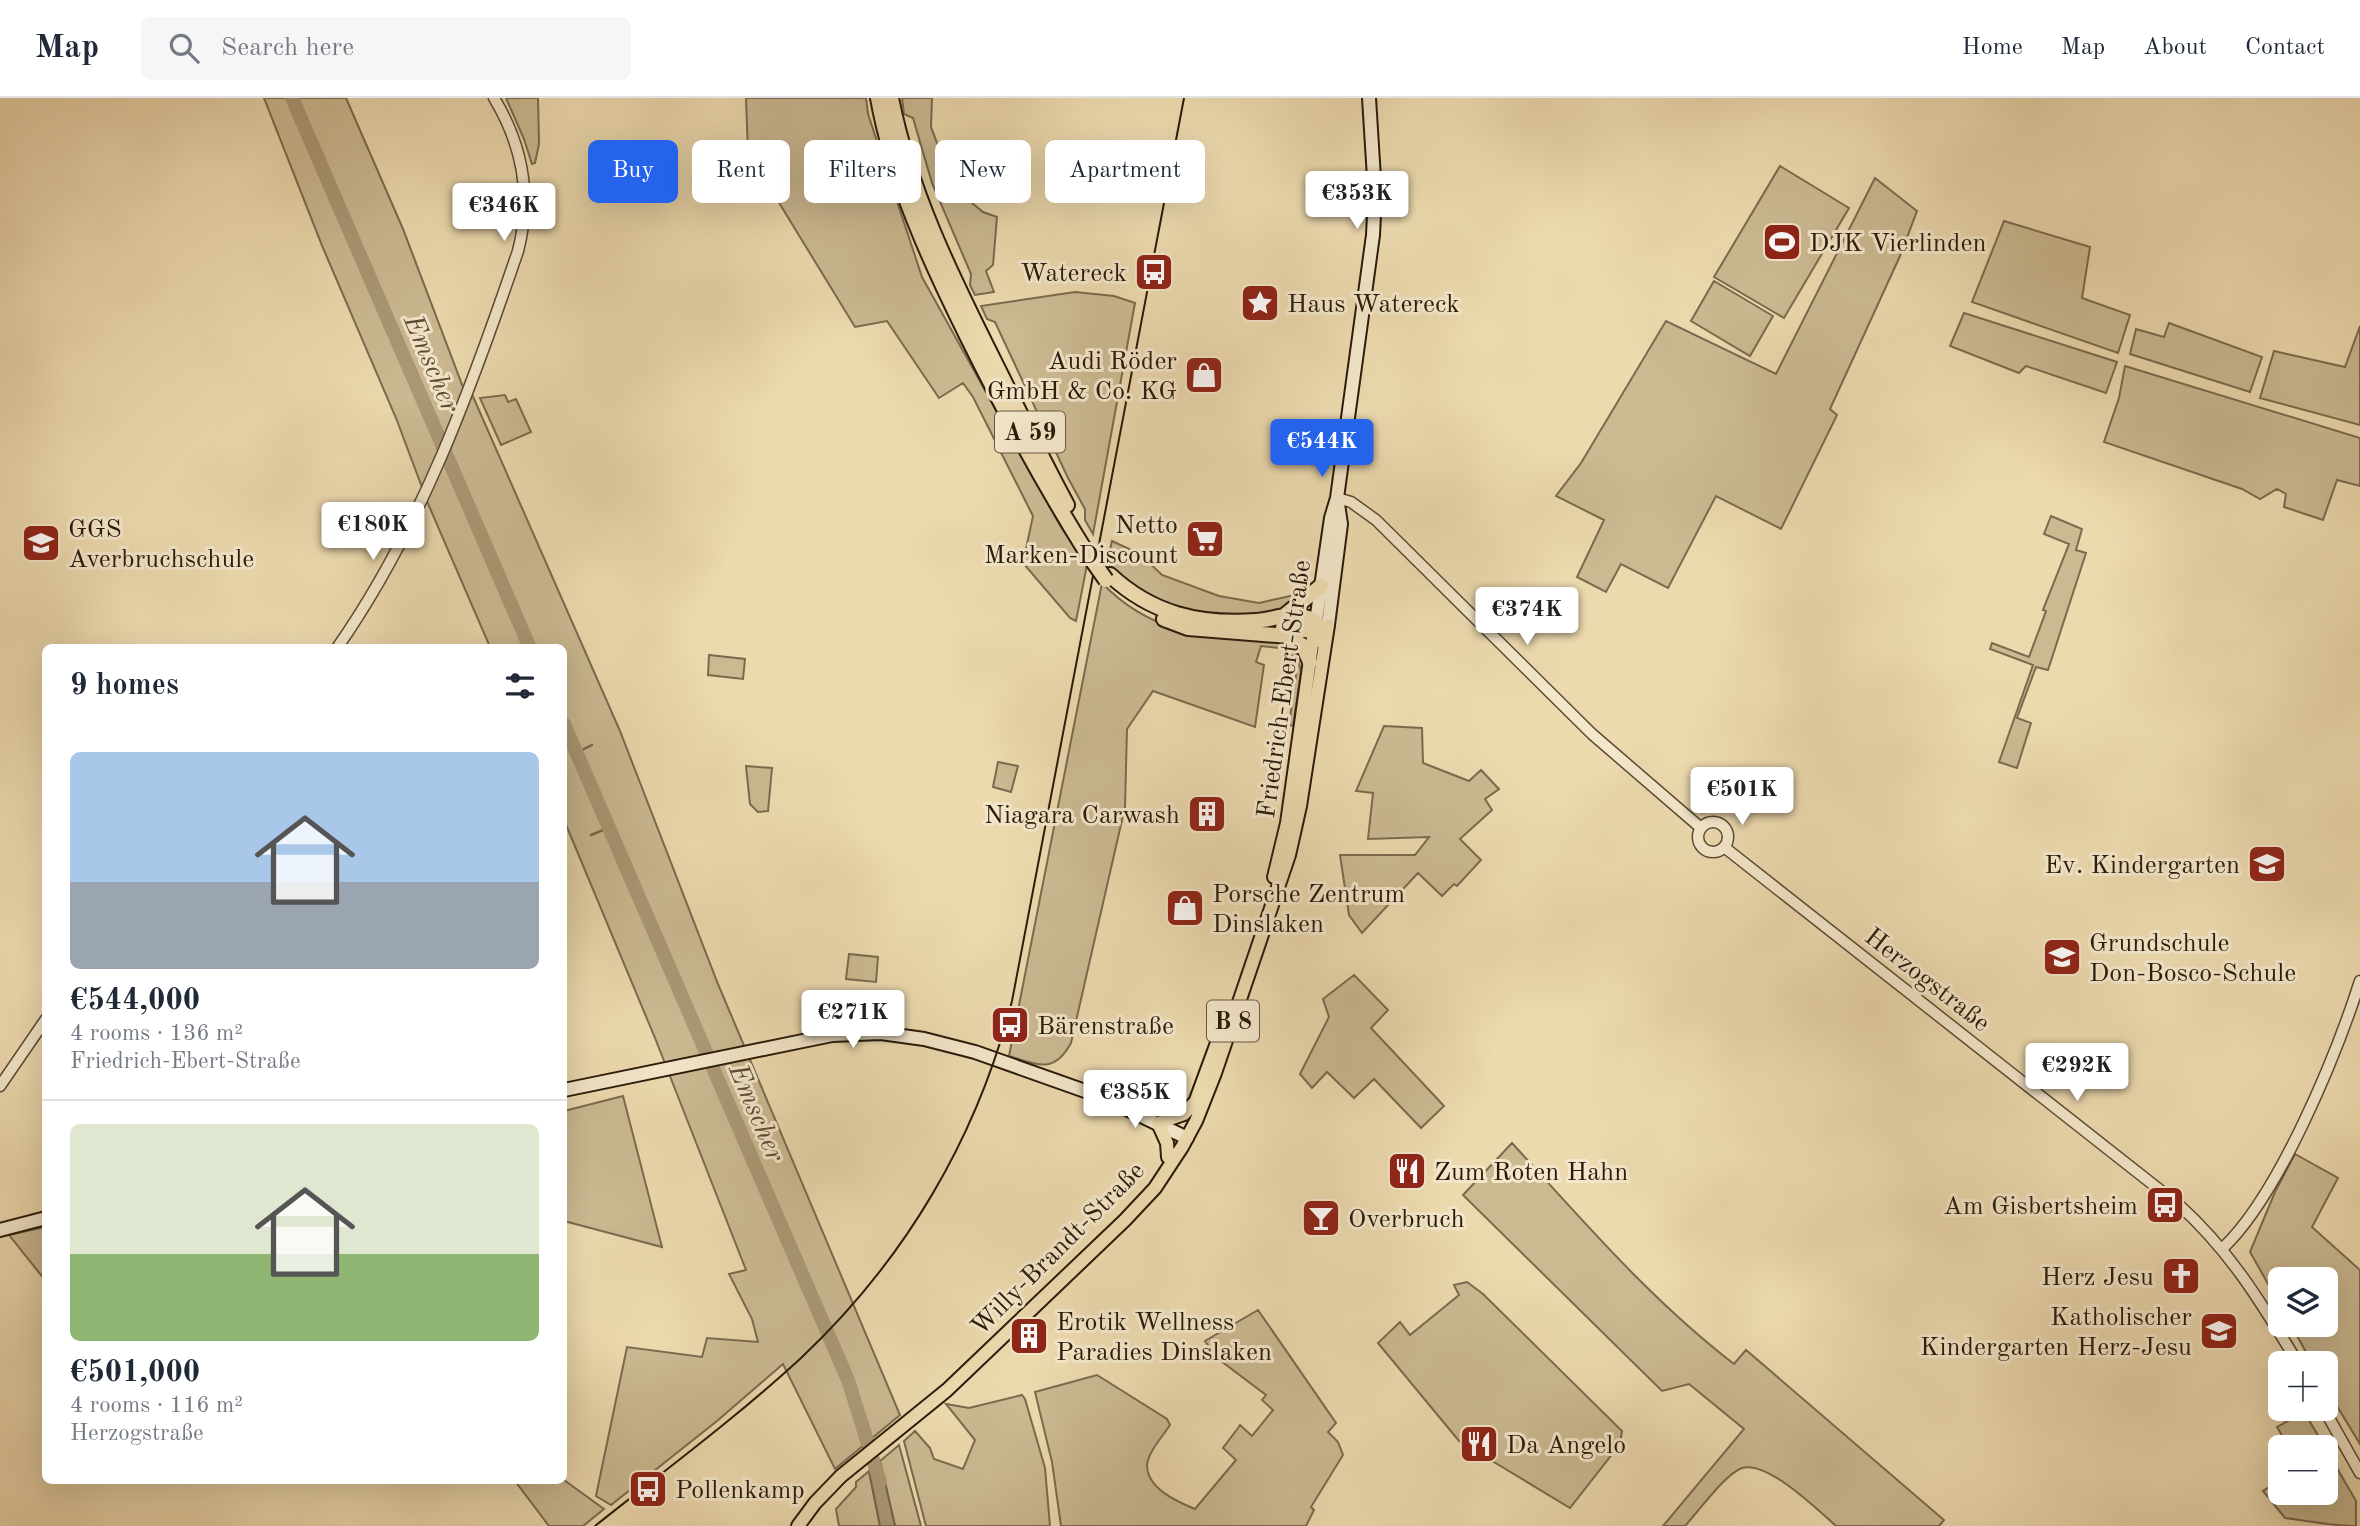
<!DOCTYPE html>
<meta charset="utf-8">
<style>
:root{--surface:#fff;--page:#f6f6f7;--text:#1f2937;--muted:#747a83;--line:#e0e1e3;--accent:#2563eb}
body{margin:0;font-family:"Old Standard TT",serif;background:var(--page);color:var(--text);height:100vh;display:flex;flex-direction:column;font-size:26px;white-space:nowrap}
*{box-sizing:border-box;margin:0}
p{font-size:23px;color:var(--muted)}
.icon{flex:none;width:38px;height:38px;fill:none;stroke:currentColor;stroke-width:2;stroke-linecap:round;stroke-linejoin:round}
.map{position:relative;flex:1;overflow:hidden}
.drawer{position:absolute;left:42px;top:546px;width:525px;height:840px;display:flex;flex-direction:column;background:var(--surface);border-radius:10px;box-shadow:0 7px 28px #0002}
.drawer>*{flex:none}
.guide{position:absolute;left:588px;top:42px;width:665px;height:63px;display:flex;gap:14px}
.fabs{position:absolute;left:2268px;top:1169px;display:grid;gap:14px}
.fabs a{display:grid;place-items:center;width:70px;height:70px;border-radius:10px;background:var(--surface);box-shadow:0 7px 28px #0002;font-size:35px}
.price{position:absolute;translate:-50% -60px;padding:0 16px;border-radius:7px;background:#fff;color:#222;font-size:23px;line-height:46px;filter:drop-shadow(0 2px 4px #0008)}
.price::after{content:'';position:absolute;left:50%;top:42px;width:21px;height:16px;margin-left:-10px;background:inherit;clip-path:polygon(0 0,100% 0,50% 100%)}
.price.active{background:var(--accent);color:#fff}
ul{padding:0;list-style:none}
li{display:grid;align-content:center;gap:14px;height:371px;padding:0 28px}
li+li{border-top:2px solid var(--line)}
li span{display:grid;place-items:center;height:217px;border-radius:10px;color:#555}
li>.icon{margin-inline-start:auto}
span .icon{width:126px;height:126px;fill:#fffc;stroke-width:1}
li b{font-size:30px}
h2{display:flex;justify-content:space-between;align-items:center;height:84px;padding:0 28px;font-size:30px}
.pill{padding:0 24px;border-radius:10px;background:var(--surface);box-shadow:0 7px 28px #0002;font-size:24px;line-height:63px}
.pill.active{background:var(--accent);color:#fff}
header{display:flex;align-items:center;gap:42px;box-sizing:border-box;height:98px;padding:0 35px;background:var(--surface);border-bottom:2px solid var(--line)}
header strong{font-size:33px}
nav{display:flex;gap:38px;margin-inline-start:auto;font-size:24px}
.search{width:490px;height:63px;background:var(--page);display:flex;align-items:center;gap:18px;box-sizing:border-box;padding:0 24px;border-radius:10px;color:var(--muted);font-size:26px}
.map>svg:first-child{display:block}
.green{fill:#cbb992;stroke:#7a6a4e;stroke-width:2}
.water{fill:#aa9876;stroke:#76664b;stroke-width:2}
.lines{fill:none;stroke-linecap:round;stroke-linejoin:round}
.stream{stroke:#76664b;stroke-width:2.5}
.river{stroke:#aa9876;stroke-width:14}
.tertiary-casing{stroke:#5a4a33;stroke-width:13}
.secondary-casing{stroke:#291a0a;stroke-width:16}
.primary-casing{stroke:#291a0a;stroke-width:16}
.motorway-casing{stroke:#291a0a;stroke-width:18}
.tertiary{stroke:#f3e6ca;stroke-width:10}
.secondary{stroke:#f3e6ca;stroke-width:12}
.primary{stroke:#ecd9ae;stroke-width:12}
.motorway{stroke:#ecd9ae;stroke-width:14}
.tram{stroke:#291a0a;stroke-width:2}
.motorway-bridge-casing{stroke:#291a0a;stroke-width:18;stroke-linecap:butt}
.motorway-bridge{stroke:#ecd9ae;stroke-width:14}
.labels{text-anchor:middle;stroke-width:6;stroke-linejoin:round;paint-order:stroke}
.shield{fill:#f3e6ca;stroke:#665744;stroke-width:2}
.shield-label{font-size:24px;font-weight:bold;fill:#291a0a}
.poi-label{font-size:26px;fill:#291a0a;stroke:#f3e6ca;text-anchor:start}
.street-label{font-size:26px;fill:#291a0a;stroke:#f3e6ca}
.water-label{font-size:28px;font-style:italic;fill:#5d4c35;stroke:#f3e6ca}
</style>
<header>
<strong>Map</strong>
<div class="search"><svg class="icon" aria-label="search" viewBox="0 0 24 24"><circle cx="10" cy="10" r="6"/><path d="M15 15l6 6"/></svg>Search here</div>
<nav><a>Home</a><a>Map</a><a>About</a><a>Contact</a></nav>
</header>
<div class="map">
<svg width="2360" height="1428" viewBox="0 0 2360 1428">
<rect width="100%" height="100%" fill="#ecd9ae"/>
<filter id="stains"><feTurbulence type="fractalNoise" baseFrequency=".00286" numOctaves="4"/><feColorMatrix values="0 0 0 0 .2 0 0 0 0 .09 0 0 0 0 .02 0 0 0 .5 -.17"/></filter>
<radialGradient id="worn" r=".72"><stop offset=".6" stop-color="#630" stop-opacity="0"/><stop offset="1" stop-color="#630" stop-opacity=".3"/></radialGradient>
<path class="green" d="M 264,0 L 346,0 L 403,131 L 463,289 L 471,294 L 620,633 L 718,886 L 900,1317 L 835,1371 L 783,1266 L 717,1323 L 611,1407 L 596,1398 L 627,1249 L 702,1259 L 707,1240 L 758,1244 L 752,1221 L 729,1176 L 746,1172 L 655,940 L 564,722 L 564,550 L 490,549 L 429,408 L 396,320 L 323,150 Z
M 506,0 L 538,0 L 539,46 L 535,65 L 532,66 L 524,41 Z
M 746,0 L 866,0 L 868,16 L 922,179 L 1061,429 L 1087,467 L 1076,523 L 1070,520 L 1023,465 L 1033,418 L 973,299 L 963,285 L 939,300 L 887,223 L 855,229 L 748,54 Z
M 902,0 L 932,0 L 931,29 L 954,90 L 983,114 L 997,119 L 993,167 L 986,173 L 994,194 L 975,197 L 970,187 L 971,176 L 932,85 L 913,20 L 904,16 Z
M 1780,68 L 1849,110 L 1784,220 L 1714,179 Z
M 1875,80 L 1917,113 L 1900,158 L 1830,311 L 1837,317 L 1781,431 L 1716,398 L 1668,490 L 1621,466 L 1606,494 L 1577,479 L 1604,422 L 1556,398 L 1581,365 L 1666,223 L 1776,276 Z
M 2004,123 L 2090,149 L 2082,200 L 2130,217 L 2118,255 L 1972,204 Z
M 1714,183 L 1773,218 L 1750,258 L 1691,223 Z
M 1075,194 L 1114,198 L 1135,205 L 1093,436 L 1085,422 L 1085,411 L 1068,380 L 995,224 L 987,221 L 981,208 Z
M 1964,215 L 2117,264 L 2106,295 L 2026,268 L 2019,275 L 1950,248 Z
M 2169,225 L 2262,259 L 2250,294 L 2130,256 L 2136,231 L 2164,239 Z
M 2360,228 L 2360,327 L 2260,300 L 2274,253 L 2345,269 Z
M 2125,268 L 2360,340 L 2360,388 L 2337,382 L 2323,422 L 2284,409 L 2286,396 L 2277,391 L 2260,401 L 2242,391 L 2104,344 L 2119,300 Z
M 505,297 L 508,304 L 516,301 L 531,334 L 501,347 L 480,300 Z
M 2051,418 L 2082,431 L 2076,452 L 2086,455 L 2048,572 L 2036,569 L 2017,620 L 2031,625 L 2017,670 L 1999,664 L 2033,567 L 1990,551 L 1992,545 L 2029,559 L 2046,513 L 2043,512 L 2069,446 L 2044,436 Z
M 1112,443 L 1140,456 L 1162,477 L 1219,498 L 1259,505 L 1299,496 L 1300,504 L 1272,517 L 1204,517 L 1160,507 L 1113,473 L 1108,461 Z
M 1102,485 C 1159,544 1220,538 1294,545 L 1301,574 L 1293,628 L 1289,627 L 1297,570 L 1288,551 L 1261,548 L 1256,564 L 1264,567 L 1255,629 L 1153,593 L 1127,631 L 1125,709 L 1071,945 C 1054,976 1039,967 1009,958 Z
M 709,557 L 745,561 L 743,581 L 708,577 Z
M 1384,628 L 1422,630 L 1423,665 L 1469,683 L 1481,672 L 1499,691 L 1485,701 L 1492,712 L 1460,741 L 1481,762 L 1457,788 L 1454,786 L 1442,798 L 1418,775 L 1362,835 L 1349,817 L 1340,757 L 1415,757 L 1429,739 L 1368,741 L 1373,695 L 1356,693 Z
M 998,664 L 1018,668 L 1011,694 L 993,689 Z
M 746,668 L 772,670 L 768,713 L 758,714 L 750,706 Z
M 849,856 L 878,859 L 876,884 L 846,881 Z
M 1354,877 L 1388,912 L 1371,930 L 1444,1008 L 1421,1030 L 1374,981 L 1354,1000 L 1327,974 L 1312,990 L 1300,976 L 1329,919 L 1323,901 Z
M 623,998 L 662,1149 L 564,1123 L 564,1013 Z
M 1512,1045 C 1583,1123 1651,1202 1734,1266 L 1746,1252 L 1944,1422 L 1939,1428 L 1836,1428 C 1818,1412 1767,1362 1742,1370 C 1725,1376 1698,1414 1685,1428 L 1663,1428 L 1744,1331 L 1689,1286 L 1662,1293 L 1463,1097 Z
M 2295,1056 L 2338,1080 L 2312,1129 L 2360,1172 L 2360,1346 L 2326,1290 L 2326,1265 L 2312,1265 L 2291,1227 L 2326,1227 L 2326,1181 L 2280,1181 L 2280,1207 L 2250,1154 L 2275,1094 Z
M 45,1129 L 46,1129 L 45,1182 L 9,1137 Z
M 1467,1184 L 1483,1196 L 1622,1333 L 1620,1346 L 1570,1410 L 1459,1343 L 1378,1245 L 1400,1224 L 1410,1237 L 1459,1197 L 1454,1187 Z
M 1258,1212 L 1336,1325 L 1328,1334 L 1338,1344 L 1343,1357 L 1311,1409 L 1314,1412 L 1306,1428 L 1061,1428 L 1052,1364 L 1035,1294 L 1097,1277 L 1167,1321 L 1170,1327 C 1163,1338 1148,1354 1147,1367 C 1147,1391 1178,1404 1195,1411 L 1236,1362 L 1223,1350 L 1238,1330 L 1240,1327 L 1252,1338 L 1273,1312 L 1262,1302 L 1266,1297 L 1217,1260 L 1205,1243 Z
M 1022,1297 L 1025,1301 L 1045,1370 L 1050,1428 L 926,1428 L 904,1343 L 915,1333 L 930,1350 L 934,1361 L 963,1371 L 975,1342 L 946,1306 L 969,1310 Z
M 2304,1314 L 2325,1349 L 2289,1349 L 2277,1329 Z
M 899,1347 L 921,1428 L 895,1428 L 880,1363 Z
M 2326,1351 L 2356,1403 L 2356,1428 C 2331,1428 2310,1423 2285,1420 L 2263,1393 L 2280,1382 L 2280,1395 L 2326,1395 Z
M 869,1373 L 880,1428 L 839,1428 L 836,1411 L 856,1389 L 856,1384 Z
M 564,1382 L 604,1411 L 583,1428 L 549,1428 L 515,1383 Z"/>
<path class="water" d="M 880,1363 L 895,1428 L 880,1428 L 869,1373 Z"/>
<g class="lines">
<path class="stream" d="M 576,655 L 592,647
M 591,737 L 608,730"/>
<path class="river" d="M 292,0 L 530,550
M 564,626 L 848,1282 L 880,1384"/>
<g class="tertiary-casing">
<path id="tertiary" d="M 1337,400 L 1351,404 L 1376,422 L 1592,636 L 1701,730
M 337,550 C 421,430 471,291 518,153 C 532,99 523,48 494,0
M1698 739a15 15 0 1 1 30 0a15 15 0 1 1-30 0Z
M 1724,749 L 2179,1107 C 2231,1154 2262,1206 2298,1265
M 0,988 L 46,921
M 2223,1150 C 2279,1097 2336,958 2360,883
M 2324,1311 L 2360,1375"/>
</g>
<g class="secondary-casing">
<path id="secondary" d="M 1328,527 L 1341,426 L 1338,406
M 1315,530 L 1331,420 L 1337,400 L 1373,137 L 1375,96 L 1369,0
M 564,992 L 832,937 L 881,935 L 924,941 L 975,954 L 1102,999 L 1187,1040
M 0,1132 L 46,1120"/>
</g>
<g class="primary-casing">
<path id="primary" d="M 1274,779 L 1287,725 L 1314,533 L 1323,530
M 1193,1010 L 1218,942
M 1168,1059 L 1167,1045 L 1158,1025 L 1184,1016 L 1194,1005
M 798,1428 L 815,1405 L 841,1378 L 947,1292 L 1125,1122 L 1155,1090 L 1182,1049 L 1196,1023 L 1215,975 L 1289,757 L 1300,708 L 1328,527"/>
</g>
<g class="motorway-casing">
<path id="motorway" d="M 878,0 C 893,83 930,163 967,238 C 1003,311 1042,383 1085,452
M 891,0 C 909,92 951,177 992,259 C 1017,309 1041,359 1067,407
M 1110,477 C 1152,516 1199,527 1256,523 C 1272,522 1289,514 1305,519 C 1318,522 1322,528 1320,542
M 1284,518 L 1321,488
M 1164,521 L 1188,530 L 1289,538 L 1303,548 L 1310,564
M 1283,530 L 1314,533"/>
</g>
<use href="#tertiary" class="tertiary"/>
<use href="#secondary" class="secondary"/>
<use href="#primary" class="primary"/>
<use href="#motorway" class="motorway"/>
<path class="tram" d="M 595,1428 C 664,1373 736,1320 801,1260 C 905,1162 977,1040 1012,903 L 1184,0"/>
<g class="motorway-bridge-casing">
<path id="motorway-bridge" d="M 1085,452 L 1106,482"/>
</g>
<use href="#motorway-bridge" class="motorway-bridge"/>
</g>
<defs>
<g id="stadium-square" transform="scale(2.0125)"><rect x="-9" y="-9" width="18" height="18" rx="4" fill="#8f2418" stroke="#f3e6ca"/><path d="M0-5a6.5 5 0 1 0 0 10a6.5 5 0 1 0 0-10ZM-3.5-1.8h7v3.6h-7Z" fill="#fff"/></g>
<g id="bus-square" transform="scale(2.0125)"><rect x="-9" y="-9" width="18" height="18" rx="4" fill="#8f2418" stroke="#f3e6ca"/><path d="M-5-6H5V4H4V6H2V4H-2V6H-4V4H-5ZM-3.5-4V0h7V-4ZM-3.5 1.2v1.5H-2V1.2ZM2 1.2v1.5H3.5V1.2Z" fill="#fff"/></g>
<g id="sight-square" transform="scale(2.0125)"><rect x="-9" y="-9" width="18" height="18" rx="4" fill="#8f2418" stroke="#f3e6ca"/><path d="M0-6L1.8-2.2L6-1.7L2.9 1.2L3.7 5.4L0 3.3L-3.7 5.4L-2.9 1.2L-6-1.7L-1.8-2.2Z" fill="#fff"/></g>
<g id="shop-square" transform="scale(2.0125)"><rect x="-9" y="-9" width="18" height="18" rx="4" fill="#8f2418" stroke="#f3e6ca"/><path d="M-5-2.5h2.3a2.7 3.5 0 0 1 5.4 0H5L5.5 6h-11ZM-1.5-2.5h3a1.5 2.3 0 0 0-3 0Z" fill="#fff"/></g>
<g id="supermarket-square" transform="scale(2.0125)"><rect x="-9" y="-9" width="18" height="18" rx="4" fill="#8f2418" stroke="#f3e6ca"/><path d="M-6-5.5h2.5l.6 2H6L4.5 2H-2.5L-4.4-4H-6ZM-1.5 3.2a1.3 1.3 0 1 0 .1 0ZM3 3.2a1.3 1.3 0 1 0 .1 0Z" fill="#fff"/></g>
<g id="school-square" transform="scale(2.0125)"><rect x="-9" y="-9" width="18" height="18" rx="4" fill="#8f2418" stroke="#f3e6ca"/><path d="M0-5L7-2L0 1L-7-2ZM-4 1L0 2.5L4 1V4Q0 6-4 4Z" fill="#fff"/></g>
<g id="building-square" transform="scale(2.0125)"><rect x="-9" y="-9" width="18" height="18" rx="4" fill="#8f2418" stroke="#f3e6ca"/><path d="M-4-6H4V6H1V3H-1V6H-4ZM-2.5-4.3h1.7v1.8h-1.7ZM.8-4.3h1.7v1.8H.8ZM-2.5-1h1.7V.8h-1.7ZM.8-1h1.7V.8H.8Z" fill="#fff"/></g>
<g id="restaurant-square" transform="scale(2.0125)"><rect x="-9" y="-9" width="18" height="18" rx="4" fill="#8f2418" stroke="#f3e6ca"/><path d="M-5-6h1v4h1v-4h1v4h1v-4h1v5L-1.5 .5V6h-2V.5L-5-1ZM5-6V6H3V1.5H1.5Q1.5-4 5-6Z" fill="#fff"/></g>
<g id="bar-square" transform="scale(2.0125)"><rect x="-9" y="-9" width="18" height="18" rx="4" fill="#8f2418" stroke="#f3e6ca"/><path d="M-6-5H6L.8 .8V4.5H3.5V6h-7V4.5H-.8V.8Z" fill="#fff"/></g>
<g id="church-square" transform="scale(2.0125)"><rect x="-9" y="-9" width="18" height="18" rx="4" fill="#8f2418" stroke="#f3e6ca"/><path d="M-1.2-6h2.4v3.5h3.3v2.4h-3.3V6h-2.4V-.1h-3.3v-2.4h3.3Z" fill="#fff"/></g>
</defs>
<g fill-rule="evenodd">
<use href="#stadium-square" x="1782" y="144"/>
<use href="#bus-square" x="1154" y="174"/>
<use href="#sight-square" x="1260" y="205"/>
<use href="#shop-square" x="1204" y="277"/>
<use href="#supermarket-square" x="1205" y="441"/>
<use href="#school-square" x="41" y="445"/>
<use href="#building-square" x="1207" y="716"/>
<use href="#school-square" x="2267" y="766"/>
<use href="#shop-square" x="1185" y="810"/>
<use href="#school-square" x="2062" y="859"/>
<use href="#bus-square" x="1010" y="927"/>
<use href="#restaurant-square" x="1407" y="1073"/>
<use href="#bus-square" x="2165" y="1107"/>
<use href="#bar-square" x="1321" y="1120"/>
<use href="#church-square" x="2181" y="1178"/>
<use href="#school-square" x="2219" y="1233"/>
<use href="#building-square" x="1029" y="1238"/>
<use href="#restaurant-square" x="1479" y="1346"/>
<use href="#bus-square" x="648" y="1391"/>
</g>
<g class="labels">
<g class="shield">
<rect x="995" y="313.5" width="70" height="41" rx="5"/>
<rect x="1207" y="902.5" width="52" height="41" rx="5"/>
</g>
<g class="shield-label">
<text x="1030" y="342">A 59</text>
<text x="1233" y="931">B 8</text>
</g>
<g class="poi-label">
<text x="1809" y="153">DJK Vierlinden</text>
<text x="1127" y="183" text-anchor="end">Watereck</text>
<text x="1287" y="214">Haus Watereck</text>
<text x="1177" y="271" text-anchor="end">Audi Röder<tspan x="1177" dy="30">GmbH &amp; Co. KG</tspan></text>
<text x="1178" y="435" text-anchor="end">Netto<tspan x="1178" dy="30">Marken-Discount</tspan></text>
<text x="68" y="439">GGS<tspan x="68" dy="30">Averbruchschule</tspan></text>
<text x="1180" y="725" text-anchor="end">Niagara Carwash</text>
<text x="2240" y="775" text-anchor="end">Ev. Kindergarten</text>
<text x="1212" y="804">Porsche Zentrum<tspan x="1212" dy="30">Dinslaken</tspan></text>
<text x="2089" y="853">Grundschule<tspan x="2089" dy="30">Don-Bosco-Schule</tspan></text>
<text x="1037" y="936">Bärenstraße</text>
<text x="1434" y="1082">Zum Roten Hahn</text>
<text x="2138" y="1116" text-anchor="end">Am Gisbertsheim</text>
<text x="1348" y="1129">Overbruch</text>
<text x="2154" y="1187" text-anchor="end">Herz Jesu</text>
<text x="2192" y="1227" text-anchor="end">Katholischer<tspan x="2192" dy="30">Kindergarten Herz-Jesu</tspan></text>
<text x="1056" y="1232">Erotik Wellness<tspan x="1056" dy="30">Paradies Dinslaken</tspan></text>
<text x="1506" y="1355">Da Angelo</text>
<text x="675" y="1400">Pollenkamp</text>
</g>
<g class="street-label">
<text transform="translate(1283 591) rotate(-82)" y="9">Friedrich-Ebert-Straße</text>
<text transform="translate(1928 881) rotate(38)" y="9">Herzogstraße</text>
<text transform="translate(1057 1150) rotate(-45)" y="9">Willy-Brandt-Straße</text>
</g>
<g class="water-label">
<text transform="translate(433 265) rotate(67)" y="10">Emscher</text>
<text transform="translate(758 1014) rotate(67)" y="10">Emscher</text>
</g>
</g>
<rect width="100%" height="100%" filter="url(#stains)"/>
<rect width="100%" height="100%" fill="url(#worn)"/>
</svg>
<div class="fabs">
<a><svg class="icon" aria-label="layers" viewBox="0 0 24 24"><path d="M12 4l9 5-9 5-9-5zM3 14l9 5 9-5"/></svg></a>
<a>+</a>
<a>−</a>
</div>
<b class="price" style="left:1357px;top:133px">€353K</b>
<b class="price" style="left:504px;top:145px">€346K</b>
<b class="price active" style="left:1322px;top:381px">€544K</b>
<b class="price" style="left:373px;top:464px">€180K</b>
<b class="price" style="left:1527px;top:549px">€374K</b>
<b class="price" style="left:1742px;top:729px">€501K</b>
<b class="price" style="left:853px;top:952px">€271K</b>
<b class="price" style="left:2077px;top:1005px">€292K</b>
<b class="price" style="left:1135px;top:1032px">€385K</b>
<div class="guide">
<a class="pill active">Buy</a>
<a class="pill">Rent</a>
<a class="pill">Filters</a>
<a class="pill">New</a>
<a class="pill">Apartment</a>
</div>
<section class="drawer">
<h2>9 homes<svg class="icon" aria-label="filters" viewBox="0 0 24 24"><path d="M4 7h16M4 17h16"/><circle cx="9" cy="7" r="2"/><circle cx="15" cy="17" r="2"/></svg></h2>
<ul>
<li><span style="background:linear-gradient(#a9c7e8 60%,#9aa5b1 0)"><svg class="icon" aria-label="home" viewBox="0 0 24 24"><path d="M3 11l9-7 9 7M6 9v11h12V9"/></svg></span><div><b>€544,000</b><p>4 rooms · 136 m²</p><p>Friedrich-Ebert-Straße</p></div></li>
<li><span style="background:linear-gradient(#dfe7d0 60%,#8fb573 0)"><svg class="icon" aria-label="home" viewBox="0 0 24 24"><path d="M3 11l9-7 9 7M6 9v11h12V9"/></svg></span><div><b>€501,000</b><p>4 rooms · 116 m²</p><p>Herzogstraße</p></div></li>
</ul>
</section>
</div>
